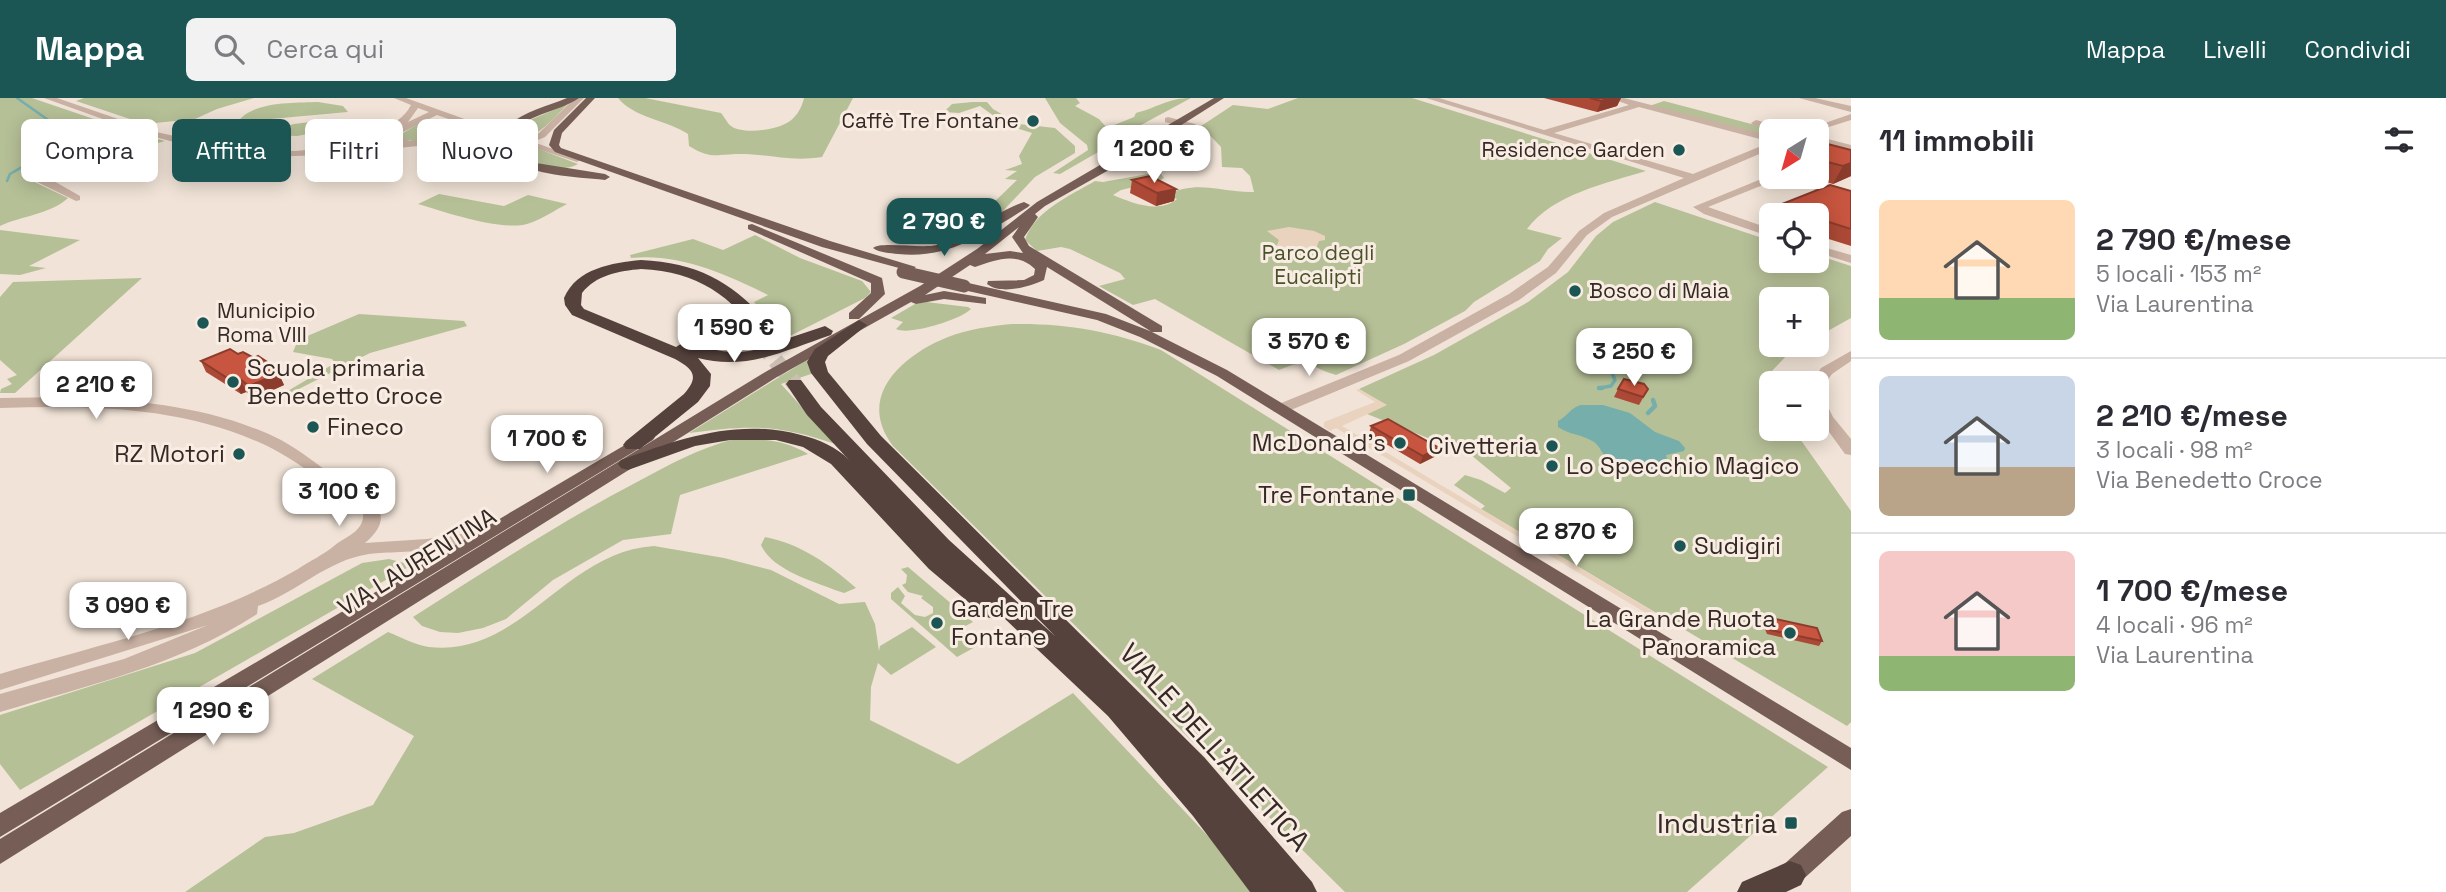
<!DOCTYPE html>
<html lang="it">
<meta charset="utf-8">
<style>
:root{--surface:#fff;--page:#f2f2f3;--text:#2b2b33;--muted:#7c7c81;--line:#e1e1e2;--accent:#1b5655}
body{margin:0;font-family:"Space Grotesk",sans-serif;background:var(--page);color:var(--text);height:100vh;display:flex;flex-direction:column;font-size:26px;white-space:nowrap}
*{box-sizing:border-box;margin:0}
p{font-size:23px;color:var(--muted)}
.icon{flex:none;width:38px;height:38px;fill:none;stroke:currentColor;stroke-width:2;stroke-linecap:round;stroke-linejoin:round}
.map{position:relative;flex:1;overflow:hidden}
.side{display:flex;flex-direction:column;background:var(--surface);width:595px}
.side>*{flex:none}
.hud{position:absolute;left:21px;top:21px;width:665px;height:63px;display:flex;gap:14px}
.needle{width:46px;rotate:217deg}
.fabs{position:absolute;left:1759px;top:21px;display:grid;gap:14px}
.fabs a{display:grid;place-items:center;width:70px;height:70px;border-radius:10px;background:var(--surface);box-shadow:0 4px 18px #0003;font-size:35px}
.price{position:absolute;translate:-50% -60px;padding:0 16px;border-radius:14px;background:#fff;color:#222;font-size:23px;line-height:46px;filter:drop-shadow(0 2px 4px #0008)}
.price::after{content:'';position:absolute;left:50%;top:42px;width:21px;height:16px;margin-left:-10px;background:inherit;clip-path:polygon(0 0,100% 0,50% 100%)}
.price.on{background:var(--accent);color:#fff}
ul{padding:0;list-style:none}
li{display:flex;align-items:center;gap:21px;height:175px;padding:0 28px}
li+li{border-top:2px solid var(--line)}
li span{display:grid;place-items:center;flex:none;width:196px;height:140px;border-radius:10px;color:#555}
li>.icon{margin-inline-start:auto}
span .icon{width:84px;height:84px;fill:#fffc;stroke-width:1}
li b{font-size:30px}
h2{display:flex;justify-content:space-between;align-items:center;height:84px;padding:0 28px;font-size:30px}
.pill{padding:0 24px;border-radius:10px;background:var(--surface);box-shadow:0 4px 18px #0003;font-size:24px;line-height:63px}
.pill.on{background:var(--accent);color:#fff}
header{display:flex;align-items:center;gap:42px;box-sizing:border-box;height:98px;padding:0 35px;background:var(--accent);color:#fff}
header strong{font-size:33px}
nav{display:flex;gap:38px;margin-inline-start:auto;font-size:24px}
.search{width:490px;height:63px;background:var(--page);display:flex;align-items:center;gap:18px;box-sizing:border-box;padding:0 24px;border-radius:10px;color:var(--muted);font-size:26px}
main{display:flex;flex:1;min-height:0}
.map>svg:first-child{display:block}
.green{fill:#b6c097}
.plaza{fill:#ead3be}
.water{fill:#76aeac}
.lines{fill:none;stroke-linecap:round;stroke-linejoin:round}
.stream-far2{stroke:#76aeac;stroke-width:2.5}
.stream-far1{stroke:#76aeac;stroke-width:3.5}
.stream{stroke:#76aeac;stroke-width:4.5}
.highway-tunnel{stroke:#cbbeb3;stroke-width:16;stroke-dasharray:16 8;stroke-linecap:butt}
.minor{fill:#c9b1a3;fill-rule:evenodd}
.major{fill:#765e56;fill-rule:evenodd}
.highway{fill:#55423c;fill-rule:evenodd}
.major-bridge-far1{stroke:#765e56;stroke-width:10}
.major-bridge{stroke:#765e56;stroke-width:13}
.wall{fill:#ac4936}
.shaded-wall{fill:#8c3c2c}
.building{fill:#c8553f;stroke:#8c3c2c;stroke-width:2}
.poi-dot{fill:#1b5655;stroke:#f9ede3;stroke-width:2.5}
.labels{text-anchor:middle;stroke-width:6;stroke-linejoin:round;paint-order:stroke}
.far-poi-label{font-size:21px;fill:#342925;stroke:#f9ede3;text-anchor:end}
.far-park-label{font-size:21px;fill:#475229;stroke:#f9ede3}
.poi-label{font-size:24px;fill:#342925;stroke:#f9ede3;text-anchor:start}
.street-label{font-size:24px;fill:#342925;stroke:#f9ede3}
.near-street-label{font-size:28px;fill:#342925;stroke:#f9ede3}
.near-poi-label{font-size:28px;fill:#342925;stroke:#f9ede3;text-anchor:end}
</style>
<header>
<strong>Mappa</strong>
<div class="search"><svg class="icon" aria-label="search" viewBox="0 0 24 24"><circle cx="10" cy="10" r="6"/><path d="M15 15l6 6"/></svg>Cerca qui</div>
<nav><a>Mappa</a><a>Livelli</a><a>Condividi</a></nav>
</header>
<main>
<div class="map">
<svg width="1851" height="794" viewBox="0 0 1851 794">
<rect width="100%" height="100%" fill="#f1e3d7"/>
<path class="green" d="M 0,0 L 32,0 L 129,33 L 120,40 L 37,65 L 23,73 L 24,79 L 68,100 C 51,116 21,118 0,128 Z
M 84,0 L 254,0 L 217,11 L 195,21 L 145,26 L 76,3 Z
M 618,0 L 645,0 L 721,15 C 724,18 727,25 731,28 C 743,37 778,32 790,23 C 797,18 802,9 804,0 L 853,0 L 822,59 C 789,64 771,56 740,56 C 716,56 712,62 689,48 L 688,36 C 667,22 634,20 618,0 Z
M 1045,0 L 1076,0 L 1080,5 L 1075,8 L 1099,21 L 1107,30 L 1134,19 L 1136,15 C 1159,9 1168,0 1191,0 L 1104,47 L 1100,53 L 1060,76 L 1053,75 L 1088,52 L 1087,47 L 1060,25 Z
M 1298,0 L 1412,0 L 1646,73 C 1607,85 1553,96 1527,131 L 1562,140 L 1548,151 L 1540,163 L 1474,204 L 1465,213 L 1404,246 L 1336,277 C 1305,268 1314,258 1279,272 L 1155,201 L 1133,207 L 1099,188 L 1125,181 L 1120,175 L 1070,151 L 1061,149 L 1037,153 L 1025,142 C 1034,113 1071,97 1095,83 L 1103,84 L 1153,75 L 1161,76 L 1164,80 L 1159,83 L 1121,92 L 1113,97 C 1132,105 1159,116 1177,101 L 1166,97 C 1198,81 1223,95 1254,94 L 1250,78 L 1242,70 L 1222,69 L 1221,49 L 1201,28 L 1233,7 L 1268,11 Z
M 1664,3 L 1778,33 L 1771,33 L 1771,39 L 1649,8 Z
M 318,4 L 343,8 L 348,14 L 238,24 C 252,3 295,5 318,4 Z
M 972,4 L 987,4 L 993,11 L 1019,26 L 1055,30 L 1075,48 L 1075,55 L 1035,79 L 1002,114 L 990,116 L 986,112 L 1017,82 L 1005,81 L 1017,73 L 1005,72 L 1022,66 L 1019,58 L 1032,35 L 1000,25 L 1001,23 L 980,8 L 959,15 L 944,14 L 952,6 Z
M 568,6 C 550,24 536,43 509,42 L 518,27 Z
M 318,23 L 346,29 L 297,38 L 259,37 L 294,26 Z
M 418,26 L 460,37 L 490,33 L 497,42 C 475,43 415,50 398,38 Z
M 150,39 L 165,43 L 50,75 L 41,75 L 39,72 L 132,40 Z
M 509,46 L 531,48 L 578,66 C 559,77 519,65 509,46 Z
M 439,96 L 504,108 L 528,97 L 567,106 C 555,112 541,122 527,126 C 500,133 445,114 418,106 Z
M 1655,104 L 1771,143 L 1771,163 L 1816,163 L 1817,157 L 1851,168 L 1851,220 L 1817,239 L 1816,201 L 1771,201 L 1771,247 L 1803,247 L 1788,256 L 1772,273 L 1771,331 L 1793,331 L 1851,413 L 1851,624 L 1847,628 L 1481,411 L 1485,408 L 1454,387 L 1465,377 L 1481,382 L 1505,395 L 1511,390 L 1471,357 L 1367,316 L 1386,307 L 1359,291 L 1434,257 L 1528,204 L 1568,174 L 1596,138 L 1613,124 Z
M 0,132 L 80,142 L 29,168 L 46,170 L 20,177 L 0,176 Z
M 755,137 L 800,160 L 862,183 L 871,194 L 865,200 L 784,241 L 754,204 L 768,197 C 726,176 679,155 631,160 L 630,157 L 693,141 L 723,152 Z
M 142,180 L 15,295 L 0,295 L 1,291 L 12,286 L 7,281 L 17,277 L 0,262 L 0,199 L 13,184 Z
M 926,204 L 968,209 L 971,211 C 962,221 909,238 896,231 L 903,224 L 891,220 L 915,206 Z
M 359,216 L 464,223 L 467,228 L 370,255 L 289,296 L 286,294 L 335,265 L 332,261 L 293,254 L 298,242 Z
M 1012,226 C 1065,225 1111,233 1161,252 L 1828,669 L 1687,794 L 1345,794 L 893,348 C 855,298 903,257 948,239 C 968,231 991,228 1012,226 Z
M 815,257 L 814,275 L 781,286 L 835,346 C 778,326 748,327 689,335 Z
M 734,341 C 761,340 785,342 808,356 L 680,397 L 671,436 L 623,442 L 553,482 L 506,521 L 483,530 L 458,535 L 440,534 L 422,528 L 413,519 C 487,472 560,424 637,384 C 668,367 700,350 734,341 Z
M 765,439 C 801,446 829,466 856,490 L 844,495 L 835,492 C 812,483 772,472 761,447 Z
M 654,448 L 724,460 L 771,472 L 839,506 L 865,504 L 875,526 L 879,553 L 880,548 L 912,529 L 936,549 L 891,577 L 878,565 L 871,589 L 870,622 L 958,666 L 1073,595 L 1238,770 L 1255,794 L 185,794 L 265,739 L 294,735 L 373,707 L 414,638 L 312,581 L 388,534 C 401,539 415,547 429,549 C 520,560 565,453 654,448 Z
M 389,461 L 412,467 L 20,692 L 0,666 L 0,617 L 195,555 L 362,465 Z
M 908,469 L 973,524 L 960,531 L 977,548 L 957,559 L 891,501 L 891,495 L 898,489 L 905,498 L 901,505 L 915,517 L 925,519 L 933,515 L 933,509 L 921,500 L 923,498 L 908,494 L 902,487 L 906,485 L 907,477 L 901,471 Z"/>
<path class="plaza" d="M 1289,129 L 1314,133 L 1325,138 L 1325,142 L 1319,143 L 1316,151 L 1312,154 L 1281,154 L 1269,158 L 1261,155 L 1261,151 L 1277,147 L 1279,142 L 1267,133 Z
M 1359,291 L 1387,307 L 1342,328 L 1654,514 L 1642,522 L 1638,520 L 1646,515 L 1336,330 L 1330,333 L 1324,329 L 1324,324 L 1375,304 L 1356,292 Z"/>
<path class="water" d="M 1581,307 L 1603,307 L 1630,315 L 1655,334 L 1679,343 L 1685,350 L 1684,353 L 1666,357 L 1669,369 C 1655,385 1621,374 1607,361 C 1602,356 1600,348 1594,344 C 1582,336 1569,337 1558,329 L 1558,323 C 1568,318 1570,310 1581,307 Z"/>
<g class="lines">
<path class="stream-far2" d="M 7,83 L 10,76 C 31,63 53,55 61,31 L 17,0"/>
<path class="stream-far1" d="M 1599,290 L 1611,288 L 1615,282 L 1608,265 L 1612,257"/>
<path class="stream" d="M 1599,290 L 1602,290
M 1648,315 L 1655,308 L 1653,302"/>
<path class="highway-tunnel" d="M 760,244 L 795,286"/>
<path class="minor" d="M 44,0 L 57,0 L 156,34 L 234,51 L 295,53 L 397,44 L 389,40 L 388,35 L 349,47 L 344,44 C 366,31 397,34 411,7 L 394,0 L 406,0 L 509,37 L 501,39 L 437,17 L 397,37 L 410,43 L 462,40 L 521,43 L 539,35 L 575,0 L 584,0 L 545,39 L 533,44 L 582,61 L 577,64 L 538,51 L 494,46 L 428,47 L 328,57 L 262,59 L 207,53 L 148,37 L 52,66 L 38,74 L 80,98 L 80,102 L 76,103 L 31,81 L 27,73 L 44,62 L 139,34 ZM 418,10 L 429,14 L 408,24 Z
M 1426,0 L 1439,0 L 1544,32 L 1629,7 L 1610,0 L 1624,0 L 1771,38 L 1771,44 L 1639,9 L 1554,35 L 1693,76 L 1771,44 L 1771,51 L 1612,119 L 1587,137 L 1556,175 L 1519,202 L 1409,263 L 1286,314 L 1274,314 L 1272,311 L 1274,308 L 1399,257 L 1509,196 L 1548,169 L 1579,133 L 1604,115 L 1684,80 Z
M 1799,0 L 1815,0 L 1851,8 L 1851,14 Z
M 1851,16 L 1851,22 L 1816,33 L 1802,33 Z
M 1168,19 L 1195,26 L 1197,28 L 1192,31 L 1165,24 L 1165,20 Z
M 1756,22 L 1790,31 L 1792,33 L 1777,33 L 1753,27 L 1751,25 Z
M 1816,38 L 1851,47 L 1851,53 L 1816,44 Z
M 1771,77 L 1771,79 L 1792,79 L 1851,96 L 1851,102 L 1778,81 L 1708,109 L 1771,131 L 1771,139 L 1704,116 L 1693,109 Z
M 1816,147 L 1851,157 L 1851,165 L 1816,154 Z
M 1851,253 L 1851,263 L 1832,276 L 1820,293 L 1833,319 L 1851,341 L 1851,357 L 1845,356 L 1816,316 L 1816,285 L 1811,285 L 1821,270 Z
M 67,299 C 139,302 215,309 281,342 C 303,354 322,371 343,383 C 370,400 400,415 365,445 L 427,441 L 481,433 L 490,439 C 480,454 391,453 369,456 C 327,462 298,494 258,508 L 257,516 C 179,567 88,587 0,614 L 0,596 L 124,561 L 208,527 L 0,592 L 0,576 C 100,546 207,524 298,471 C 310,463 323,457 334,448 C 346,438 365,434 363,414 L 356,408 C 331,388 291,359 263,346 C 180,308 89,307 0,310 L 0,300 Z"/>
<path class="major" d="M 567,0 L 579,0 C 556,16 523,15 506,42 L 498,40 C 512,16 543,10 567,0 Z
M 586,0 L 595,0 L 562,35 L 559,47 L 561,50 L 830,143 L 916,169 L 910,173 L 822,149 L 555,54 L 549,47 L 554,32 Z
M 1214,0 L 1224,0 L 1123,64 L 1045,108 L 1035,116 L 1038,119 L 1024,139 L 1029,148 L 1162,228 L 1162,234 L 1152,234 L 1047,169 L 1044,182 C 1029,189 1001,197 987,186 L 988,183 L 1024,182 L 1034,177 L 1035,171 C 1016,153 996,162 975,169 L 970,167 L 925,197 L 944,193 L 986,200 L 986,206 L 944,201 L 916,206 L 911,204 L 777,279 L 0,766 L 0,741 L 767,273 L 920,188 L 977,151 L 1037,104 ZM 1019,129 L 1012,139 L 1023,155 L 1010,153 L 985,156 Z
M 502,44 L 522,60 L 536,65 L 605,76 L 610,79 L 605,82 C 569,78 520,79 497,47 Z
M 1024,104 L 1030,107 L 1028,109 C 988,134 948,162 898,156 C 890,155 880,155 873,150 C 881,143 921,151 937,147 C 969,140 993,114 1024,104 Z
M 752,126 L 882,180 L 885,196 L 859,221 L 849,221 L 849,215 L 871,195 L 871,185 L 748,131 L 748,127 Z
M 964,184 L 1106,216 L 1150,233 L 1227,272 L 1851,650 L 1851,672 L 1217,278 L 1140,239 L 1097,222 L 959,191 L 958,188 Z
M 647,334 L 655,339 L 653,342 L 0,739 L 0,715 Z
M 1851,711 L 1851,738 L 1799,785 L 1790,789 L 1781,785 L 1777,777 L 1781,769 L 1842,714 Z"/>
<path class="highway" d="M 641,162 C 705,165 739,189 779,237 L 780,243 L 825,228 L 833,233 L 831,237 C 786,252 746,273 698,260 L 711,276 L 710,288 L 698,304 L 640,351 L 626,351 L 623,347 L 626,343 L 684,296 C 700,278 693,271 675,261 L 572,217 L 565,207 L 564,200 C 577,170 612,165 641,162 ZM 641,171 C 701,174 731,199 767,245 L 773,246 C 737,260 719,253 684,244 L 676,249 L 584,211 L 581,207 L 582,195 C 596,177 619,173 641,171 Z
M 859,222 L 867,227 L 828,258 L 825,264 L 828,274 L 881,338 L 1204,659 L 1312,784 L 1317,794 L 1250,794 L 1193,718 L 1108,618 L 1003,519 L 995,521 L 986,519 L 929,471 L 831,366 L 803,349 L 776,342 L 730,342 L 695,348 L 628,372 L 621,370 L 618,366 L 621,362 C 681,340 738,320 801,337 C 818,341 837,349 849,362 L 807,317 L 786,286 L 789,282 L 801,282 L 821,309 L 949,442 L 1055,538 L 867,346 L 811,275 L 807,264 L 815,251 Z
M 1790,763 L 1801,767 L 1806,777 L 1801,787 L 1786,794 L 1737,794 L 1742,784 Z"/>
<path class="major-bridge-far1" d="M 502,47 L 503,40"/>
<path class="major-bridge" d="M 903,174 L 964,188"/>
</g>
<path class="wall" d="M 1544,0 L 1621,0 L 1617,8 L 1597,14 Z
M 1816,43 L 1851,52 L 1851,78 L 1833,86 L 1809,79 L 1816,79 Z
M 1132,82 L 1176,91 L 1174,103 L 1156,108 L 1130,95 Z
M 1851,93 L 1851,148 L 1816,137 L 1816,117 L 1772,117 L 1777,108 Z
M 238,256 L 254,260 L 276,270 L 284,287 L 255,300 L 246,294 L 241,296 L 206,274 L 201,263 Z
M 1618,291 L 1648,291 L 1639,307 L 1614,299 Z
M 1371,328 L 1436,358 L 1420,366 L 1369,336 Z
M 1766,519 L 1822,543 L 1819,548 L 1767,536 L 1762,524 Z"/>
<path class="shaded-wall" d="M 1611,0 L 1621,0 L 1617,8 L 1597,14 L 1601,3 Z
M 1851,65 L 1851,78 L 1833,86 L 1843,68 Z
M 1176,91 L 1174,103 L 1156,108 L 1157,95 Z
M 276,270 L 284,287 L 255,300 L 249,288 L 272,272 Z
M 241,282 L 246,294 L 241,296 L 235,285 Z
M 1439,350 L 1436,358 L 1420,366 L 1423,358 Z"/>
<path class="building" d="M 1590,0 L 1611,0 L 1601,3 Z
M 1816,43 L 1851,52 L 1851,65 L 1843,68 L 1816,61 Z
M 1150,78 L 1176,91 L 1157,95 L 1132,82 Z
M 1830,87 L 1851,93 L 1851,131 L 1816,120 L 1816,117 L 1807,117 L 1777,108 Z
M 230,251 L 238,256 L 243,254 L 254,260 L 258,258 L 276,270 L 272,272 L 278,276 L 249,288 L 241,282 L 235,285 L 201,263 Z
M 1624,281 L 1644,286 L 1648,291 L 1643,299 L 1618,291 Z
M 1388,321 L 1439,350 L 1423,358 L 1371,328 Z
M 1766,519 L 1817,530 L 1822,543 L 1770,532 Z"/>
<g class="poi-dot">
<circle cx="1033" cy="23" r="7"/>
<circle cx="1679" cy="52" r="7"/>
<circle cx="1575" cy="193" r="7"/>
<circle cx="203" cy="225" r="7"/>
<circle cx="233" cy="284" r="7"/>
<circle cx="313" cy="329" r="7"/>
<circle cx="1400" cy="345" r="7"/>
<circle cx="1552" cy="348" r="7"/>
<circle cx="239" cy="356" r="7"/>
<circle cx="1552" cy="368" r="7"/>
<rect x="1402" y="390" width="14" height="14" rx="3.5"/>
<circle cx="1680" cy="448" r="7"/>
<circle cx="937" cy="525" r="7"/>
<circle cx="1790" cy="535" r="7"/>
<rect x="1784" y="718" width="14" height="14" rx="3.5"/>
</g>
<g class="labels">
<g class="far-poi-label">
<text x="1019" y="30">Caffè Tre Fontane</text>
<text x="1665" y="59">Residence Garden</text>
<text x="1589" y="200" text-anchor="start">Bosco di Maia</text>
<text x="217" y="220" text-anchor="start">Municipio<tspan x="217" dy="24">Roma VIII</tspan></text>
</g>
<g class="far-park-label">
<text x="1318" y="162">Parco degli<tspan x="1318" dy="24">Eucalipti</tspan></text>
</g>
<g class="poi-label">
<text x="247" y="278">Scuola primaria<tspan x="247" dy="28">Benedetto Croce</tspan></text>
<text x="327" y="337">Fineco</text>
<text x="1386" y="353" text-anchor="end">McDonald's</text>
<text x="1538" y="356" text-anchor="end">Civetteria</text>
<text x="225" y="364" text-anchor="end">RZ Motori</text>
<text x="1566" y="376">Lo Specchio Magico</text>
<text x="1395" y="405" text-anchor="end">Tre Fontane</text>
<text x="1694" y="456">Sudigiri</text>
<text x="951" y="519">Garden Tre<tspan x="951" dy="28">Fontane</tspan></text>
<text x="1776" y="529" text-anchor="end">La Grande Ruota<tspan x="1776" dy="28">Panoramica</tspan></text>
</g>
<g class="street-label">
<text transform="translate(417 464) rotate(-32)" y="8">VIA LAURENTINA</text>
</g>
<g class="near-street-label">
<text transform="translate(1215 649) rotate(48)" y="10">VIALE DELL'ATLETICA</text>
</g>
<g class="near-poi-label">
<text x="1777" y="735">Industria</text>
</g>
</g>
</svg>
<div class="fabs">
<a><svg class="needle" viewBox="-14 -14 28 28"><path d="M0-13l5 13h-10z" fill="#e53935"/><path d="M0 13l5-13h-10z" fill="#7c7c81"/></svg></a>
<a><svg class="icon" aria-label="locate" viewBox="0 0 24 24"><circle cx="12" cy="12" r="6"/><path d="M12 2v4M12 18v4M2 12h4M18 12h4"/></svg></a>
<a>+</a>
<a>−</a>
</div>
<b class="price" style="left:1154px;top:87px">1 200 €</b>
<b class="price on" style="left:944px;top:160px">2 790 €</b>
<b class="price" style="left:734px;top:266px">1 590 €</b>
<b class="price" style="left:1309px;top:280px">3 570 €</b>
<b class="price" style="left:1634px;top:290px">3 250 €</b>
<b class="price" style="left:96px;top:323px">2 210 €</b>
<b class="price" style="left:547px;top:377px">1 700 €</b>
<b class="price" style="left:339px;top:430px">3 100 €</b>
<b class="price" style="left:1576px;top:470px">2 870 €</b>
<b class="price" style="left:128px;top:544px">3 090 €</b>
<b class="price" style="left:213px;top:649px">1 290 €</b>
<div class="hud">
<a class="pill">Compra</a>
<a class="pill on">Affitta</a>
<a class="pill">Filtri</a>
<a class="pill">Nuovo</a>
</div>
</div>
<section class="side">
<h2>11 immobili<svg class="icon" aria-label="filters" viewBox="0 0 24 24"><path d="M4 7h16M4 17h16"/><circle cx="9" cy="7" r="2"/><circle cx="15" cy="17" r="2"/></svg></h2>
<ul>
<li><span style="background:linear-gradient(#ffd9b3 70%,#8fb573 0)"><svg class="icon" aria-label="home" viewBox="0 0 24 24"><path d="M3 11l9-7 9 7M6 9v11h12V9"/></svg></span><div><b>2 790 €/mese</b><p>5 locali · 153 m²</p><p>Via Laurentina</p></div></li>
<li><span style="background:linear-gradient(#c9d6e8 65%,#b9a48a 0)"><svg class="icon" aria-label="home" viewBox="0 0 24 24"><path d="M3 11l9-7 9 7M6 9v11h12V9"/></svg></span><div><b>2 210 €/mese</b><p>3 locali · 98 m²</p><p>Via Benedetto Croce</p></div></li>
<li><span style="background:linear-gradient(#f6c9c9 75%,#8fb573 0)"><svg class="icon" aria-label="home" viewBox="0 0 24 24"><path d="M3 11l9-7 9 7M6 9v11h12V9"/></svg></span><div><b>1 700 €/mese</b><p>4 locali · 96 m²</p><p>Via Laurentina</p></div></li>
</ul>
</section>
</main>
